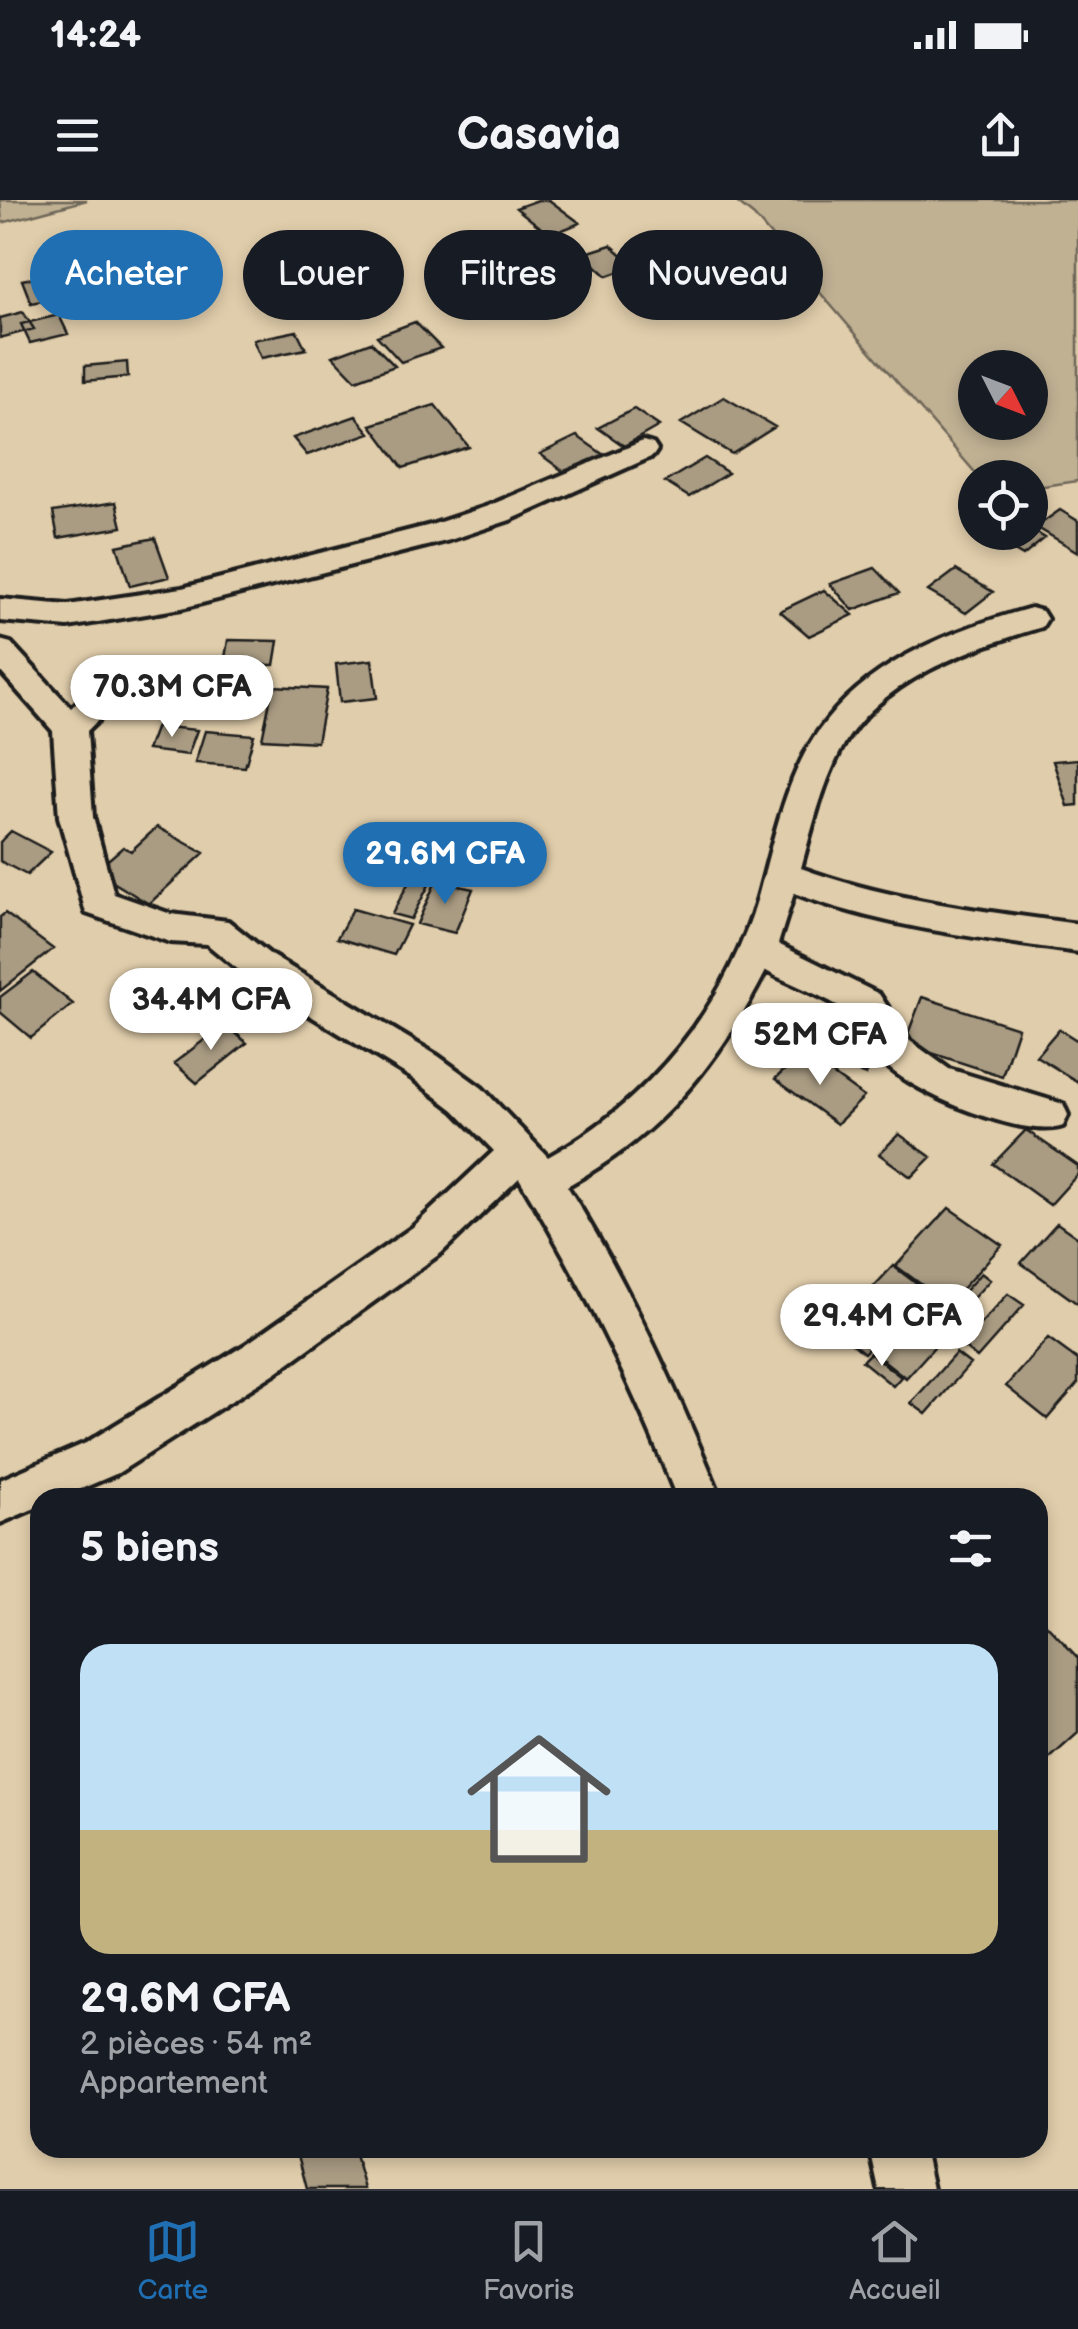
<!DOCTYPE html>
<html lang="fr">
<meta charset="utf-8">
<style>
:root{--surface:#171b24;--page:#20242c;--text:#f1f3f6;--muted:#9ea1a6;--line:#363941;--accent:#1f6fb2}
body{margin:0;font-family:"Balsamiq Sans",sans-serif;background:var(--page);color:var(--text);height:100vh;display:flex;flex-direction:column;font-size:38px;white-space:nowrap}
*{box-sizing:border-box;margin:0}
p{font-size:32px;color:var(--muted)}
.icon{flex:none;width:55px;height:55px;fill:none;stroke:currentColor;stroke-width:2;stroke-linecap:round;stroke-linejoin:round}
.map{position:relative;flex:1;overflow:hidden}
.side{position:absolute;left:30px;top:1288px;width:1018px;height:670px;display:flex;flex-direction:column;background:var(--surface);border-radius:30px;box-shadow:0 5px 15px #0003}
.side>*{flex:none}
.top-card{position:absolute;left:30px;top:30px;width:1020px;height:90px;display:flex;gap:20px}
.needle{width:65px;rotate:132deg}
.fabs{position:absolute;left:958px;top:150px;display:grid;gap:20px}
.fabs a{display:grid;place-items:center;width:90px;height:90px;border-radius:50%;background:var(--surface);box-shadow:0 5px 15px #0003;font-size:50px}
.price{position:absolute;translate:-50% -85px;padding:0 22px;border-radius:35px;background:#fff;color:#222;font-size:32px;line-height:65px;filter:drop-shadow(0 2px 5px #0008)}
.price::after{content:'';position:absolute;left:50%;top:60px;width:30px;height:22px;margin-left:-15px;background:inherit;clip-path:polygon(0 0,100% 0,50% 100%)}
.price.on{background:var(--accent);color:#fff}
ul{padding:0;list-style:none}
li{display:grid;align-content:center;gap:20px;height:530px;padding:0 50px}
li+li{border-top:2px solid var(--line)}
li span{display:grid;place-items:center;height:310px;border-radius:30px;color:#555}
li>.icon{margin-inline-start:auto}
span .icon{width:180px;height:180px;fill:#fffc;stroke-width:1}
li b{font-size:42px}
h2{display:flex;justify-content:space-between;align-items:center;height:120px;padding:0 50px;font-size:42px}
.tag{padding:0 35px;border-radius:45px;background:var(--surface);box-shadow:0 5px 15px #0003;font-size:35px;line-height:90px}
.tag.on{background:var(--accent);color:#fff}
.status{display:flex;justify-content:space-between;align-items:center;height:70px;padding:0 50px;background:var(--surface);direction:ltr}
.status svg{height:28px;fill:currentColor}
header{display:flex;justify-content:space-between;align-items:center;height:130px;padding:0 50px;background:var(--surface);font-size:45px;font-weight:700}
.tabs{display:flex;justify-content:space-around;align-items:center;height:140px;border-top:2px solid var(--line);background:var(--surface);font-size:28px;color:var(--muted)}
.tabs a{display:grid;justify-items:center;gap:5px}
.tabs .on{color:var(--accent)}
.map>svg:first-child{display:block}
.green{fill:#c0b193;stroke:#6e6658;stroke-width:2.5;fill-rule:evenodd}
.building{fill:#aa9c83;stroke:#1c1c1c;stroke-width:2.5}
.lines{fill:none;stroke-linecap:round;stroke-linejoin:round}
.minor-casing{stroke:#1c1c1c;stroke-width:8}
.minor{fill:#e0cdab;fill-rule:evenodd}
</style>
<div class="status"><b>14:24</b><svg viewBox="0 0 49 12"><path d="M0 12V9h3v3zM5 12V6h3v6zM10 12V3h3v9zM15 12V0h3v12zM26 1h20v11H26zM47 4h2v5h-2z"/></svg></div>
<header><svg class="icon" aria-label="menu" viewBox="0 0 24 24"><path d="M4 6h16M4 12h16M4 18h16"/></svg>Casavia<svg class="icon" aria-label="share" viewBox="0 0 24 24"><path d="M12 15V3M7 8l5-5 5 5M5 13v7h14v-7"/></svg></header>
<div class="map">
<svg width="1078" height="1989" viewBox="0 0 1078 1989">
<rect width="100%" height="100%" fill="#e0cdab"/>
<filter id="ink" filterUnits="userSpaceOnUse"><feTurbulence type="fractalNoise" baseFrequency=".01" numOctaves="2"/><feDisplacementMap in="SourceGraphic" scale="20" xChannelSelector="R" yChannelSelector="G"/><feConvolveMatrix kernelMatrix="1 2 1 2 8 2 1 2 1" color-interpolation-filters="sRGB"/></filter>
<g filter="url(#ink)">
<path class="green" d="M 0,0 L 87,0 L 2,23 Z
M 734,0 L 1078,0 L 1078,281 L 1030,288 L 1030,278 L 979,277 L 754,16 ZM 975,168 L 1030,168 L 1030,222 L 975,222 Z"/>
<path class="building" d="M 538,0 L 549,0 L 580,23 L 550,35 L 516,8 Z
M 124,45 L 130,64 L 90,71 L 85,51 Z
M 611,45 L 635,66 L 607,76 L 583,54 Z
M 372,59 L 389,78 L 341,93 L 324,73 Z
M 59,73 L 67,96 L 31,103 L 22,80 Z
M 23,112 L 34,129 L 0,138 L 0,118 Z
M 59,115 L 68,134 L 30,143 L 21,124 Z
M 415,122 L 441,148 L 401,162 L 377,136 Z
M 297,131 L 306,149 L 261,158 L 253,140 Z
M 371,142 L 395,166 L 356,180 L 333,156 Z
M 127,162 L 128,177 L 85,181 L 85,166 Z
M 724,197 L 775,227 L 732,254 L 681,223 Z
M 435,205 L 469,247 L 403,268 L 371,225 Z
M 634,209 L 659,226 L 624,246 L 598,228 Z
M 356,216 L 370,233 L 307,255 L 293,238 Z
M 577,236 L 604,255 L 567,274 L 540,254 Z
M 705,258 L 728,273 L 689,297 L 665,282 Z
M 116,302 L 122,327 L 58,338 L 53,312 Z
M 1060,310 L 1078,321 L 1078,352 L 1036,327 Z
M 1030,329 L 1045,338 L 1023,356 L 994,339 L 1003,332 L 1030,332 Z
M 155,338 L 169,377 L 130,386 L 117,346 Z
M 875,368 L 899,393 L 853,410 L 830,384 Z
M 956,370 L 993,392 L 966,413 L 928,391 Z
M 824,390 L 853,415 L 809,436 L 780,411 Z
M 228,440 L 278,441 L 274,465 L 224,464 Z
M 372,460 L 377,498 L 340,502 L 336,464 Z
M 273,486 L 327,489 L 317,542 L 262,539 Z
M 156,526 L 197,530 L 188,555 L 147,550 Z
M 205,531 L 254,535 L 245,567 L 195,563 Z
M 1078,559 L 1078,605 L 1068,606 L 1053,561 Z
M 157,627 L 204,653 L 149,704 L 95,671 L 123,647 L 131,651 Z
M 11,631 L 51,652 L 27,675 L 0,661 L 0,642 Z
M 410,680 L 429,685 L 411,719 L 392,714 Z
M 436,681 L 473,689 L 455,733 L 417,724 Z
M 353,709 L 409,725 L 394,755 L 337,738 Z
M 5,713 L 53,749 L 0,791 L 0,717 Z
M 33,772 L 73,804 L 31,838 L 0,812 L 0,797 Z
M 922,797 L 1018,828 L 1002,876 L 904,844 Z
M 225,824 L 247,843 L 197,883 L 174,863 Z
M 1059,829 L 1078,841 L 1078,882 L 1036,856 Z
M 837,831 L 879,846 L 866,875 L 823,860 Z
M 803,853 L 864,897 L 837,924 L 775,879 Z
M 1026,930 L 1078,966 L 1078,974 L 1050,1005 L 993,964 Z
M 899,934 L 931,957 L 911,977 L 879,954 Z
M 949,1008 L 1002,1045 L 948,1104 L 896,1066 Z
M 1057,1023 L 1078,1038 L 1078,1104 L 1021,1063 Z
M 893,1066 L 961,1117 L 906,1178 L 873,1152 L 886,1139 L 851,1111 Z
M 981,1073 L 990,1080 L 961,1111 L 953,1104 Z
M 1008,1094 L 1024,1105 L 977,1158 L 961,1145 Z
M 858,1121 L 879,1137 L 864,1153 L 843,1136 Z
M 1048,1138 L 1078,1160 L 1078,1183 L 1047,1219 L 1006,1186 Z
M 870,1153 L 901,1177 L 893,1186 L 862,1161 Z
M 956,1153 L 970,1164 L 926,1214 L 911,1203 Z
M 1045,1423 L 1078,1458 L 1078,1533 L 1038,1569 L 1038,1429 Z
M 314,1948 L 353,1948 L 365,1989 L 307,1989 L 298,1955 Z"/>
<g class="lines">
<g class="minor-casing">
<path id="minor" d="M 643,241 L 653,244 L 657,250 L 653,256 L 510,320 L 450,340 L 182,408 L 68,427 L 0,421 L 0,399 L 68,405 L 182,388 L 431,325 L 488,306 Z
M 1031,408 L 1042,411 L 1047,419 L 1042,427 C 972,448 878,479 841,550 C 822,586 812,628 801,668 C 891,701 983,711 1078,724 L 1078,752 C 981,738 886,728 794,693 L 778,744 L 879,794 L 910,841 L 949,869 L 1063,904 L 1068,915 L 1063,926 C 1024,940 914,893 885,864 C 871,850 866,824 850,813 C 825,796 793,785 766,771 C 717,866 661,934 567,986 C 629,1084 677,1191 721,1298 L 677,1298 C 633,1186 581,1080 519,978 L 441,1053 L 275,1173 L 118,1273 L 60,1298 L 40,1298 L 40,1306 L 0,1323 L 0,1280 L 86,1243 L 245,1145 L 413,1027 L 494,951 L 454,910 L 412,878 L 246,776 L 207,744 L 170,742 L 86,713 L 59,617 L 53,531 L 0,471 L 0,440 L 11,443 L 71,508 C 119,460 187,458 250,476 L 255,484 L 250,492 L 239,495 C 167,487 142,476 87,531 L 93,617 L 114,694 L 171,714 L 228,721 L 272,756 L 438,856 L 482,888 L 548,957 C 649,902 726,807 758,697 C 774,640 787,568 827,520 C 877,458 956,429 1031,408 Z
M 870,1948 L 924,1948 L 933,1989 L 879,1989 Z"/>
</g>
<use href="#minor" class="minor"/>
</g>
</g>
</svg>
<div class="fabs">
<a><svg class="needle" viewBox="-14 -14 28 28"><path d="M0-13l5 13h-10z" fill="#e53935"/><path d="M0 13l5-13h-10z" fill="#9ea1a6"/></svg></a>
<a><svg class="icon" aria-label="locate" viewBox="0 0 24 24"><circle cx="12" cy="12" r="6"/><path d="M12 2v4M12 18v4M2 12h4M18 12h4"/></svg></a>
</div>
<b class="price" style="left:172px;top:540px">70.3M CFA</b>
<b class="price on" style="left:445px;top:707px">29.6M CFA</b>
<b class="price" style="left:211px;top:853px">34.4M CFA</b>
<b class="price" style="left:820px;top:888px">52M CFA</b>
<b class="price" style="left:882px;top:1169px">29.4M CFA</b>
<div class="top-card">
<a class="tag on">Acheter</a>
<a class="tag">Louer</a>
<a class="tag">Filtres</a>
<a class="tag">Nouveau</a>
</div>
<section class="side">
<h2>5 biens<svg class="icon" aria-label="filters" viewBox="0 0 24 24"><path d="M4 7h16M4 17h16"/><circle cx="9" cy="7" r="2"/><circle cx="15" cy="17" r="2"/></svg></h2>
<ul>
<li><span style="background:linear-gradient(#bfe0f5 60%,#c2b280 0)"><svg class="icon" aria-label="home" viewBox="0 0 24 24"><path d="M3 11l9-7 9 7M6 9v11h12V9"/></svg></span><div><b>29.6M CFA</b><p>2 pièces · 54 m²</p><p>Appartement</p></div></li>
</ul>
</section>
</div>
<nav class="tabs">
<a class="on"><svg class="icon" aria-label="map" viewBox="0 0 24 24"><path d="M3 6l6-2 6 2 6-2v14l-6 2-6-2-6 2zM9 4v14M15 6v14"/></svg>Carte</a>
<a><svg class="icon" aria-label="saved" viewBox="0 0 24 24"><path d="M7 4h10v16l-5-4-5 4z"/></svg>Favoris</a>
<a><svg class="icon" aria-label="home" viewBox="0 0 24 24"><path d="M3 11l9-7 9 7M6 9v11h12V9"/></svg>Accueil</a>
</nav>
